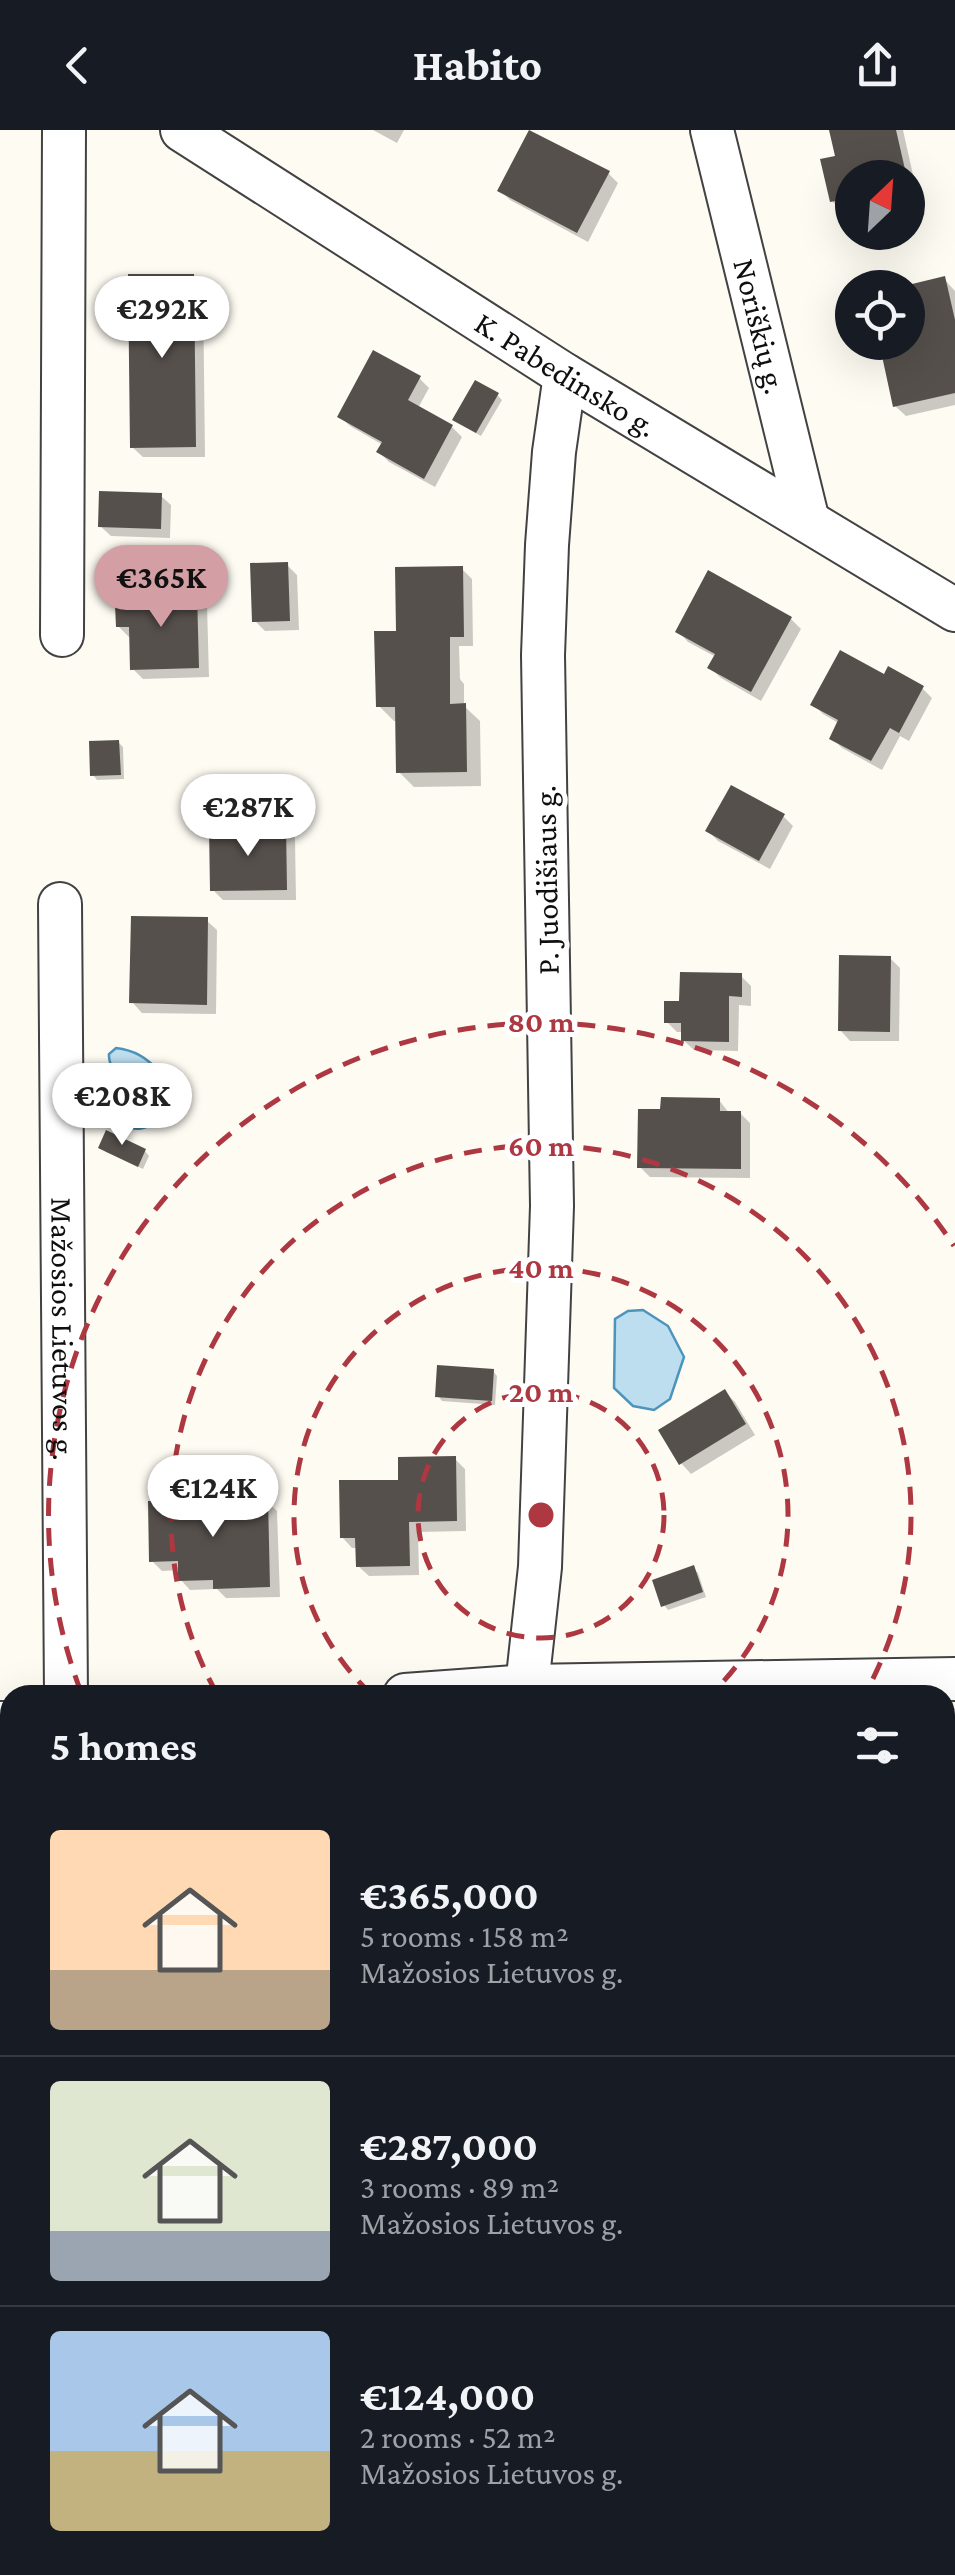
<!DOCTYPE html>
<meta charset="utf-8">
<style>
:root{--surface:#171b24;--page:#242831;--text:#f1f3f6;--muted:#9ea1a6;--line:#363941;--accent:#d39fa5}
body{margin:0;font-family:"Crimson Pro",serif;background:var(--page);color:var(--text);height:100vh;display:flex;flex-direction:column;font-size:38px;white-space:nowrap}
*{box-sizing:border-box;margin:0}
p{font-size:32px;color:var(--muted)}
.icon{flex:none;width:55px;height:55px;fill:none;stroke:currentColor;stroke-width:2;stroke-linecap:round;stroke-linejoin:round}
.map{position:relative;flex:1;overflow:hidden}
.sheet{position:absolute;left:0px;top:1555px;width:955px;height:890px;display:flex;flex-direction:column;background:var(--surface);border-radius:30px 30px 0 0;box-shadow:0 10px 40px #0002}
.sheet>*{flex:none}
.needle{width:65px;rotate:25deg}
.controls{position:absolute;left:835px;top:30px;display:grid;gap:20px}
.controls a{display:grid;place-items:center;width:90px;height:90px;border-radius:50%;background:var(--surface);box-shadow:0 10px 40px #0002;font-size:50px}
.price{position:absolute;translate:-50% -85px;padding:0 22px;border-radius:35px;background:#fff;color:#222;font-size:32px;line-height:65px;filter:drop-shadow(0 2px 5px #0008)}
.price::after{content:'';position:absolute;left:50%;top:60px;width:30px;height:22px;margin-left:-15px;background:inherit;clip-path:polygon(0 0,100% 0,50% 100%)}
.price.current{background:var(--accent);color:#111}
ul{padding:0;list-style:none}
li{display:flex;align-items:center;gap:30px;height:250px;padding:0 50px}
li+li{border-top:2px solid var(--line)}
li span{display:grid;place-items:center;flex:none;width:280px;height:200px;border-radius:10px;color:#555}
li>.icon{margin-inline-start:auto}
span .icon{width:120px;height:120px;fill:#fffc;stroke-width:1}
li b{font-size:42px}
h2{display:flex;justify-content:space-between;align-items:center;height:120px;padding:0 50px;font-size:42px}
header{display:flex;justify-content:space-between;align-items:center;height:130px;padding:0 50px;background:var(--surface);font-size:45px;font-weight:700}
.map>svg:first-child{display:block}
.water{fill:#bddeef;stroke:#4d94bd;stroke-width:2.5}
.shadow{fill:#0003}
.building{fill:#56504c}
.lines{fill:none;stroke-linecap:round;stroke-linejoin:round}
.street-casing{stroke:#424242;stroke-width:46}
.street{stroke:#fff;stroke-width:42}
.ring{fill:none;stroke:#ae3841;stroke-width:5;stroke-dasharray:18 12}
.labels{text-anchor:middle;stroke-width:10;stroke-linejoin:round;paint-order:stroke}
.street-label{font-size:32px;fill:#0f0f0f;stroke:#fff}
.centre{fill:#ae3841;stroke:#fff;stroke-width:5}
.ring-label{font-size:30px;text-anchor:middle;font-weight:bold;fill:#ae3841;stroke:#fff;stroke-width:10;stroke-linejoin:round;paint-order:stroke}
</style>
<header><svg class="icon" aria-label="back" viewBox="0 0 24 24"><path d="M15 5l-7 7 7 7"/></svg>Habito<svg class="icon" aria-label="share" viewBox="0 0 24 24"><path d="M12 15V3M7 8l5-5 5 5M5 13v7h14v-7"/></svg></header>
<div class="map">
<svg width="955" height="2445" viewBox="0 0 955 2445">
<rect width="100%" height="100%" fill="#fdfbf2"/>
<path class="water" d="M 116,918 C 150,922 177,952 166,988 C 151,996 130,1008 122,987 L 130,971 C 125,956 108,939 109,924 Z
M 643,1180 L 668,1196 L 684,1227 L 670,1269 L 654,1280 L 633,1276 L 614,1258 L 615,1189 L 628,1181 Z"/>
<path class="shadow" d="M 373,0 L 404,0 L 397,13 Z
M 832,0 L 903,0 L 923,90 L 908,93 L 908,48 L 852,48 L 852,87 L 851,79 L 842,81 L 832,71 L 838,28 Z
M 608,43 L 618,53 L 588,112 L 510,70 L 500,60 Z
M 193,146 L 203,156 L 205,327 L 143,327 L 132,317 Z
M 944,149 L 955,161 L 955,275 L 906,286 L 895,276 L 908,212 L 908,158 Z
M 419,248 L 429,258 L 418,278 L 452,297 L 462,307 L 435,357 L 389,332 L 379,322 L 383,315 L 350,296 L 340,286 Z
M 497,265 L 502,270 L 481,306 L 460,294 Z
M 160,365 L 171,375 L 170,408 L 111,406 L 100,396 Z
M 287,435 L 297,445 L 299,500 L 265,501 L 255,491 Z
M 462,439 L 472,449 L 473,516 L 459,516 L 460,549 L 464,554 L 464,576 L 480,591 L 481,656 L 414,657 L 399,642 L 397,591 L 394,591 L 379,576 L 398,503 Z
M 196,465 L 207,475 L 209,547 L 143,549 L 133,539 L 132,507 L 129,507 L 118,496 Z
M 791,489 L 801,499 L 761,571 L 721,548 L 710,538 L 716,527 L 688,512 L 678,501 Z
M 885,547 L 922,558 L 932,568 L 909,611 L 900,606 L 882,640 L 842,618 L 832,608 L 840,594 L 823,584 L 813,574 Z
M 118,612 L 123,617 L 124,649 L 97,650 L 93,645 Z
M 783,686 L 793,696 L 770,739 L 718,711 L 708,701 Z
M 285,698 L 295,708 L 296,770 L 223,770 L 213,760 Z
M 206,790 L 217,800 L 216,884 L 142,883 L 132,872 Z
M 890,828 L 900,838 L 899,911 L 850,911 L 840,900 Z
M 741,846 L 751,856 L 751,876 L 739,875 L 738,921 L 694,920 L 683,910 L 683,902 L 677,902 L 667,892 L 682,874 Z
M 719,970 L 729,983 L 740,983 L 750,993 L 750,1048 L 650,1047 L 640,1037 L 663,982 Z
M 101,1017 L 145,1021 L 149,1026 L 143,1039 L 106,1022 Z
M 493,1241 L 497,1246 L 495,1275 L 442,1271 L 438,1266 Z
M 725,1262 L 735,1272 L 755,1305 L 691,1344 L 681,1333 Z
M 455,1329 L 465,1339 L 466,1401 L 418,1402 L 419,1445 L 369,1446 L 358,1436 L 358,1418 L 352,1418 L 342,1407 L 401,1352 Z
M 267,1371 L 277,1381 L 280,1467 L 226,1468 L 217,1459 L 190,1460 L 180,1449 L 180,1440 L 162,1441 L 152,1431 Z
M 693,1438 L 698,1443 L 706,1467 L 668,1480 L 664,1475 Z"/>
<path class="building" d="M 529,0 L 610,41 L 577,103 L 497,61 Z
M 829,0 L 896,0 L 907,48 L 852,48 L 852,92 L 846,69 L 830,72 L 820,29 L 835,26 Z
M 128,144 L 194,144 L 196,317 L 130,318 Z
M 945,146 L 955,190 L 955,263 L 893,277 L 879,212 L 908,212 L 908,155 Z
M 373,220 L 421,246 L 408,270 L 453,295 L 424,349 L 376,322 L 382,312 L 337,287 Z
M 475,250 L 499,263 L 476,303 L 452,290 Z
M 99,361 L 162,363 L 161,399 L 98,397 Z
M 288,432 L 290,491 L 252,492 L 250,433 Z
M 463,436 L 464,507 L 450,507 L 450,574 L 466,573 L 467,642 L 396,643 L 395,577 L 376,577 L 374,501 L 396,501 L 395,437 Z
M 708,440 L 792,487 L 751,562 L 707,538 L 715,524 L 675,502 Z
M 197,463 L 199,538 L 130,540 L 129,497 L 116,497 L 115,475 L 129,475 L 128,464 Z
M 840,520 L 884,544 L 888,536 L 924,556 L 899,603 L 890,598 L 871,631 L 829,609 L 838,590 L 810,575 Z
M 119,610 L 121,645 L 90,646 L 89,611 Z
M 731,655 L 785,684 L 759,731 L 705,701 Z
M 286,696 L 287,760 L 210,761 L 209,697 Z
M 131,786 L 208,787 L 207,875 L 129,873 Z
M 839,825 L 891,826 L 890,902 L 838,901 Z
M 680,842 L 742,843 L 742,867 L 729,866 L 729,912 L 681,911 L 681,893 L 664,893 L 664,871 L 679,871 Z
M 661,967 L 720,968 L 720,981 L 741,981 L 741,1039 L 637,1038 L 638,979 L 660,979 Z
M 106,1000 L 146,1019 L 138,1037 L 98,1018 Z
M 437,1235 L 494,1239 L 492,1271 L 435,1267 Z
M 725,1259 L 746,1294 L 679,1335 L 658,1300 Z
M 456,1326 L 457,1391 L 409,1392 L 410,1436 L 356,1437 L 355,1408 L 340,1408 L 339,1350 L 398,1350 L 398,1327 Z
M 268,1368 L 270,1457 L 213,1459 L 213,1450 L 178,1451 L 178,1431 L 149,1432 L 148,1371 Z
M 694,1435 L 703,1462 L 661,1477 L 652,1450 Z
M 651,2435 L 682,2435 L 696,2445 L 644,2445 Z"/>
<g class="lines">
<g class="street-casing">
<g id="street">
<path id="s1" d="M 182,0 L 565,245 L 955,480"/>
<path id="s2" d="M 712,0 L 808,391"/>
<path d="M 62,505 L 64,0"/>
<path id="s3" d="M 60,774 L 66,1565"/>
<path d="M 527,1556 L 540,1437 L 552,1076 L 543,525 L 547,415 L 554,322 L 565,245"/>
<path d="M 405,1565 L 527,1556 L 955,1549"/>
<path d="M 0,1593 L 10,1593"/>
<path d="M 945,1834 L 955,1820"/>
<path d="M 509,2445 L 516,2435"/>
</g>
</g>
<use href="#street" class="street"/>
</g>
<g class="ring">
<circle cx="541" cy="1385" r="123"/>
<path d="M371 1564A247 247 0 1 1 711 1564"/>
<path d="M217 1564A370 370 0 1 1 865 1564"/>
<path d="M81 1562A493 493 0 0 1 954 1116"/>
</g>
<g class="labels">
<g class="street-label">
<text dy="11" stroke="none"><textPath href="#s2" startOffset="202">Noriškių g.</textPath></text>
<text dy="11" stroke="none"><textPath href="#s1" startOffset="455">K. Pabedinsko g.</textPath></text>
<text transform="translate(546 750) rotate(-91)" y="11">P. Juodišiaus g.</text>
<text dy="11" stroke="none"><textPath href="#s3" startOffset="425">Mažosios Lietuvos g.</textPath></text>
</g>
</g>
<circle cx="541" cy="1385" r="15" class="centre"/>
<g class="ring-label">
<text x="541" y="902">80 m</text>
<text x="541" y="1026">60 m</text>
<text x="541" y="1148">40 m</text>
<text x="541" y="1272">20 m</text>
</g>
</svg>
<div class="controls">
<a><svg class="needle" viewBox="-14 -14 28 28"><path d="M0-13l5 13h-10z" fill="#e53935"/><path d="M0 13l5-13h-10z" fill="#9ea1a6"/></svg></a>
<a><svg class="icon" aria-label="locate" viewBox="0 0 24 24"><circle cx="12" cy="12" r="6"/><path d="M12 2v4M12 18v4M2 12h4M18 12h4"/></svg></a>
</div>
<b class="price" style="left:162px;top:231px">€292K</b>
<b class="price current" style="left:161px;top:500px">€365K</b>
<b class="price" style="left:248px;top:729px">€287K</b>
<b class="price" style="left:122px;top:1018px">€208K</b>
<b class="price" style="left:213px;top:1410px">€124K</b>
<section class="sheet">
<h2>5 homes<svg class="icon" aria-label="filters" viewBox="0 0 24 24"><path d="M4 7h16M4 17h16"/><circle cx="9" cy="7" r="2"/><circle cx="15" cy="17" r="2"/></svg></h2>
<ul>
<li><span style="background:linear-gradient(#ffd9b3 70%,#b9a48a 0)"><svg class="icon" aria-label="home" viewBox="0 0 24 24"><path d="M3 11l9-7 9 7M6 9v11h12V9"/></svg></span><div><b>€365,000</b><p>5 rooms · 158 m²</p><p>Mažosios Lietuvos g.</p></div></li>
<li><span style="background:linear-gradient(#dfe7d0 75%,#9aa5b1 0)"><svg class="icon" aria-label="home" viewBox="0 0 24 24"><path d="M3 11l9-7 9 7M6 9v11h12V9"/></svg></span><div><b>€287,000</b><p>3 rooms · 89 m²</p><p>Mažosios Lietuvos g.</p></div></li>
<li><span style="background:linear-gradient(#a9c7e8 60%,#c2b280 0)"><svg class="icon" aria-label="home" viewBox="0 0 24 24"><path d="M3 11l9-7 9 7M6 9v11h12V9"/></svg></span><div><b>€124,000</b><p>2 rooms · 52 m²</p><p>Mažosios Lietuvos g.</p></div></li>
</ul>
</section>
</div>
